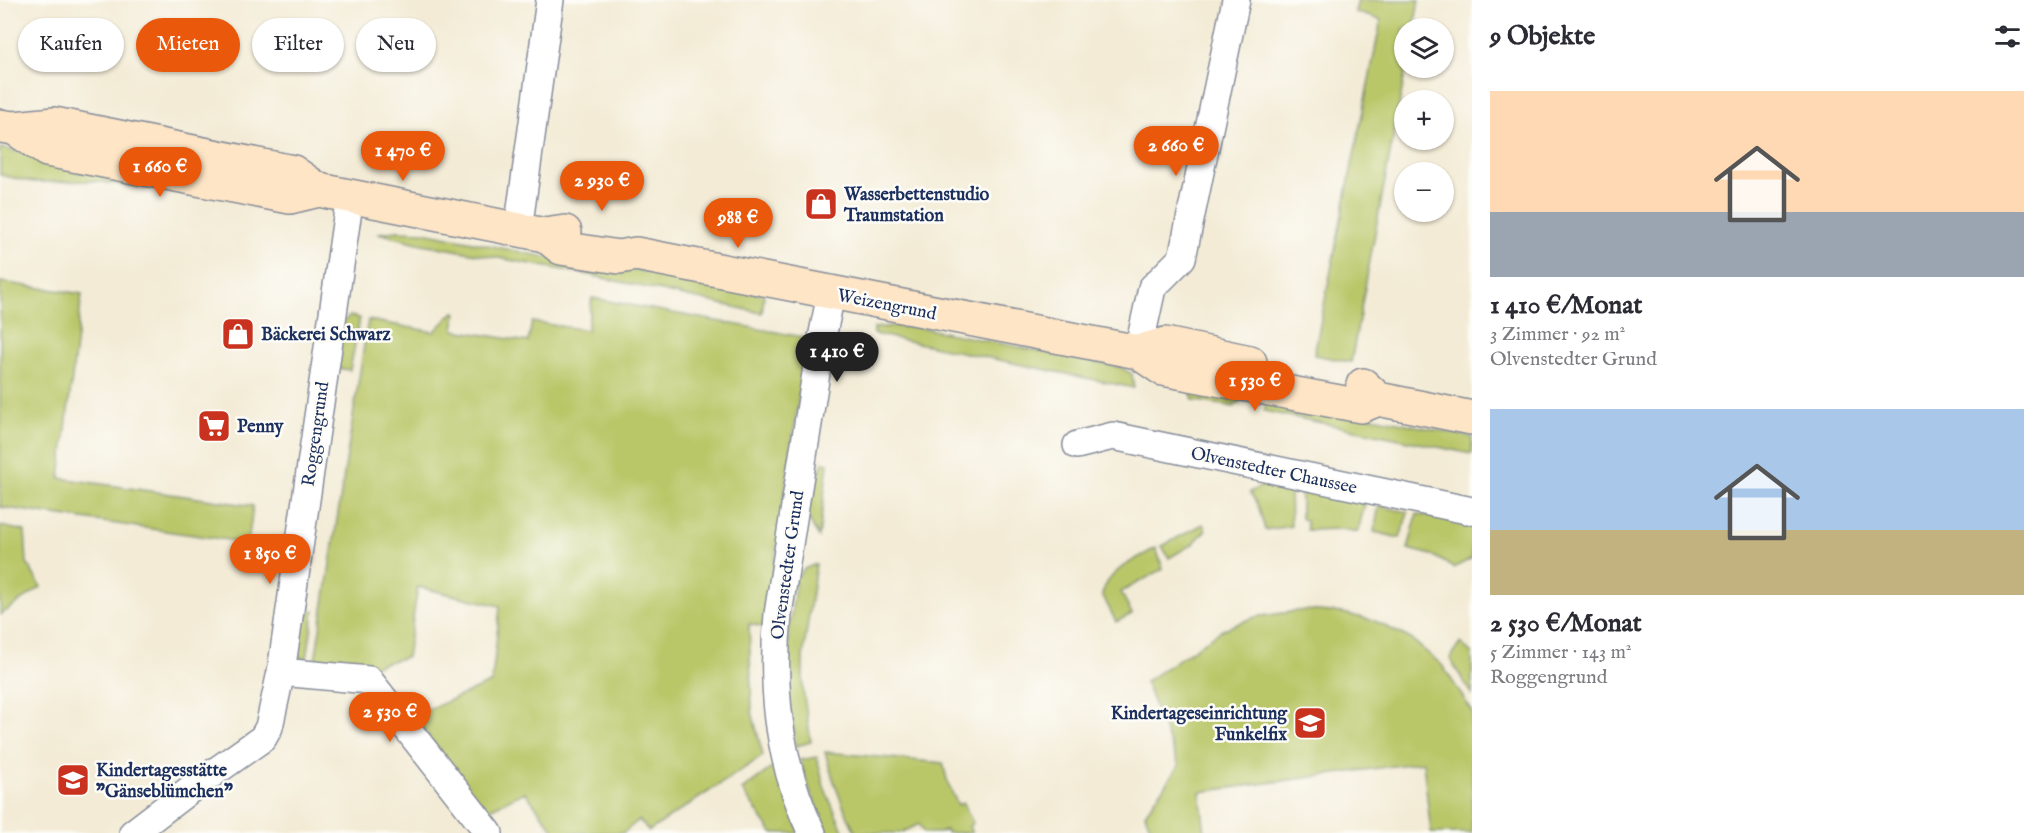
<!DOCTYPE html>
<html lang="de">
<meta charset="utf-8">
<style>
:root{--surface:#fff;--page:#f7f7f7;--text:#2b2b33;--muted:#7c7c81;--accent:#ea580c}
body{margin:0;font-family:"IM FELL English",serif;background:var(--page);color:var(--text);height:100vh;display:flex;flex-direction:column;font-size:22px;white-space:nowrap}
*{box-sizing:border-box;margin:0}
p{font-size:20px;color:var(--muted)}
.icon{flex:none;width:33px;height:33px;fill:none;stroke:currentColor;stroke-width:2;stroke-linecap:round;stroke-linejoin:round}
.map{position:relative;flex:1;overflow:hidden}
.sheet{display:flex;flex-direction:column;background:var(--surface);width:570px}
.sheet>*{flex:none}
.top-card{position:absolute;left:18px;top:18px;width:570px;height:54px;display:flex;gap:12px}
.controls{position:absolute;left:1394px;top:18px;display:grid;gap:12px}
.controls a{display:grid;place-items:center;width:60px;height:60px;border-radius:50%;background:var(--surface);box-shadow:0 2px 4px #0004;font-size:30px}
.price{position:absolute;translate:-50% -51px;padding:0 14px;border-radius:21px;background:var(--accent);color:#fff;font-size:20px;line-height:39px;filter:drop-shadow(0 2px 3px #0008)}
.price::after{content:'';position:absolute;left:50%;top:36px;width:18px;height:14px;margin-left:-9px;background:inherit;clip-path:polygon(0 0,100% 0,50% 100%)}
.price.current{background:#222;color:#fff}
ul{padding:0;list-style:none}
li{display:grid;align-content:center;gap:12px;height:318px;padding:0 18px}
li span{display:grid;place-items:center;height:186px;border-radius:0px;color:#555}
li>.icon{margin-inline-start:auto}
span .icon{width:108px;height:108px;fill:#fffc;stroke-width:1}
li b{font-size:26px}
h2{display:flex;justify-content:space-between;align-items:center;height:72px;padding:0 18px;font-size:26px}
.chip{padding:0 21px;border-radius:27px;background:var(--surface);box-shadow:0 2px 4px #0004;font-size:21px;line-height:54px}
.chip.current{background:var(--accent);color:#fff}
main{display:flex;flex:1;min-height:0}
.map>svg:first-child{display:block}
.green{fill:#bac769;stroke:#6a7b64;stroke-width:1.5}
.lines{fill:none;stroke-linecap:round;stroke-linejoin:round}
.minor-casing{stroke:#878d9a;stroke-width:30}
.secondary-casing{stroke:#878d9a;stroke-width:36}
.minor{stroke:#fff;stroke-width:27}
.secondary{stroke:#fde5c5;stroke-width:33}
.labels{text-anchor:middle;stroke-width:5;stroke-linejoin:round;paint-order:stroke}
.poi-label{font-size:18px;font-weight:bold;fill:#1b2f5e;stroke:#fdfcf7;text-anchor:start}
.street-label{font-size:18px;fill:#1b2f5e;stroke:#fdfcf7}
</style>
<main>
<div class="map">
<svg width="1472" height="833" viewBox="0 0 1472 833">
<rect width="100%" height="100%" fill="#fdfcf7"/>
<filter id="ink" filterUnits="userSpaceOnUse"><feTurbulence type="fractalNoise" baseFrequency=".0167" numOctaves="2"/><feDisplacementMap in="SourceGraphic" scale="12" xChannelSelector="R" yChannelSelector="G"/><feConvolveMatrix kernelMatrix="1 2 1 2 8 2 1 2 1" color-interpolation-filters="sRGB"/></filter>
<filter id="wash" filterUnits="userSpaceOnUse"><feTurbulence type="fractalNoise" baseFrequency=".008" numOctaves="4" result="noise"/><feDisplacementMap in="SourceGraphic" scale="24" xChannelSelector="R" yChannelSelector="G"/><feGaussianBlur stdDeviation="1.35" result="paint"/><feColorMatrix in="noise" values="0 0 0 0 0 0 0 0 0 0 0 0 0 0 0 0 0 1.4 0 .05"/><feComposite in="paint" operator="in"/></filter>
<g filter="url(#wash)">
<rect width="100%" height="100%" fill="#f3ebd5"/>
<path class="green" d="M 1358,0 L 1419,0 L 1414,28 L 1404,28 L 1404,68 L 1406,68 L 1351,362 L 1314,355 L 1381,20 L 1355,12 Z
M 0,148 L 148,177 L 146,189 L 97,181 L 32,182 L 0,175 Z
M 398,231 L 424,232 L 580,264 L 662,273 L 764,295 L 762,313 L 580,273 L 422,244 L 378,233 Z
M 0,282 L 82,294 L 60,478 L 253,506 L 248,543 L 0,507 Z
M 592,298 L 803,337 L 803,369 L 765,627 L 749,624 L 752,712 L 763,756 L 649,831 L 639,820 L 623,833 L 556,833 L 525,792 L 483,812 L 414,716 L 492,682 L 500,606 L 418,587 L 407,657 L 358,670 L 315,661 L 368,320 L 434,332 L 454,312 L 456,312 L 454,330 L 528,342 L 532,322 L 587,330 Z
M 350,316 L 360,318 L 350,370 L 335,368 L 342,322 Z
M 893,326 L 917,327 L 1120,367 L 1132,374 L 1134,388 L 874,334 L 874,328 Z
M 1196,382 L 1242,399 L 1234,407 L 1193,400 L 1191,393 Z
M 1268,396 L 1472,437 L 1472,454 L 1264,411 Z
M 823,462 L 828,463 L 819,537 L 808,519 L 807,510 Z
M 1266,483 L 1290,489 L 1291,526 L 1265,530 L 1259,508 L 1250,492 Z
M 1301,490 L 1365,503 L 1358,532 L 1342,529 L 1307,530 L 1306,521 L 1301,518 Z
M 1379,506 L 1408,512 L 1400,538 L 1374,532 Z
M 1417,514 L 1472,525 L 1472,558 L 1454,568 L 1432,555 L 1408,549 Z
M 1203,524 L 1206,530 L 1193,544 L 1169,558 L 1162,546 Z
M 0,526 L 25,531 L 27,563 L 41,587 L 0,615 Z
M 1156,548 L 1163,569 L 1121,592 L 1132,614 L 1116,622 L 1102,594 C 1109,569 1135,560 1156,548 Z
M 816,564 L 803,657 L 803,690 L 811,742 L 796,746 L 789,706 L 787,660 L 790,624 L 796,578 L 804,569 Z
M 298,609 L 314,611 L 307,659 L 301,658 L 292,645 Z
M 1305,610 L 1343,613 L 1375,621 L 1411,639 L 1442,665 L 1472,711 L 1472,833 L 1431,833 L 1423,762 L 1200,792 L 1205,833 L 1153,833 L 1145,814 L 1179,765 L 1145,682 L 1224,629 L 1255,617 Z
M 1460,643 L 1472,653 L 1472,695 L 1450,659 Z
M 825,752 L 943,763 L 948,784 L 958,805 L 963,803 L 973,823 L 969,826 L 972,833 L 947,833 L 946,830 L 939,833 L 924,833 L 919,824 L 901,833 L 856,833 C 842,807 833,781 825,752 Z
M 817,757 L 824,787 L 844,833 L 829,833 L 811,794 L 800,760 Z
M 777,764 L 800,833 L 772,833 L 742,790 Z"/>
</g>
<g filter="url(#ink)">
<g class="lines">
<g class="minor-casing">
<path id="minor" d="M 518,230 L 550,0
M 1138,352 L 1152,288 L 1182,258 L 1236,0
M 1077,445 L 1113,436 L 1472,511
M 281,672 L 369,680 L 489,833
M 133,833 L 192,788 L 263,738 L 269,727 L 281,672 L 350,196
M 812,833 C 779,765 771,688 778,614 L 820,348 L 831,294"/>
</g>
<g class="secondary-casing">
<path id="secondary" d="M 0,126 L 14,128 L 54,124 L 293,172 L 319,190 L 545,235 L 565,232
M 14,128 L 47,150 L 290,197 L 319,190
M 545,235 L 561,248 L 619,257 L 636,254 L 1138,352 L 1163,369 L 1361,406 L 1378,399
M 1138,352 L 1165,344 L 1250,362
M 1363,385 L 1378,399 L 1472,418"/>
</g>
<use href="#minor" class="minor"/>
<use href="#secondary" class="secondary"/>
</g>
</g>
<defs>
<g id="shop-square" transform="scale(1.725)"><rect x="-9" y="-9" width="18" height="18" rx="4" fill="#c8321e" stroke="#fdfcf7"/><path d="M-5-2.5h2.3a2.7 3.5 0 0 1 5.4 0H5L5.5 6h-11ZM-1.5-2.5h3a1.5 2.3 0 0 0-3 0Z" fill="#fff"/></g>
<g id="supermarket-square" transform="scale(1.725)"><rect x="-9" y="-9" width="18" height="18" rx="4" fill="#c8321e" stroke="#fdfcf7"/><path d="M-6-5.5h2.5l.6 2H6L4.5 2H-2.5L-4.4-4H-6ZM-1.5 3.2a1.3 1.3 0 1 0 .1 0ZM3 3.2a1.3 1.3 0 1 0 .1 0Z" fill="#fff"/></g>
<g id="school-square" transform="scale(1.725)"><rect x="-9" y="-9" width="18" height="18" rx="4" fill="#c8321e" stroke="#fdfcf7"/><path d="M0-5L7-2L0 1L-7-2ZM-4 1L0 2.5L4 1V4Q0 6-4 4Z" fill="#fff"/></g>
</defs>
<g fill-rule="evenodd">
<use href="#shop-square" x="821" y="204"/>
<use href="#shop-square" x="238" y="334"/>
<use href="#supermarket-square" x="214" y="426"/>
<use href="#school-square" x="1310" y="723"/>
<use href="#school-square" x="73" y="780"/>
</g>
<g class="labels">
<g class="poi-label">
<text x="844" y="200">Wasserbettenstudio<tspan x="844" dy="21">Traumstation</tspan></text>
<text x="261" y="340">Bäckerei Schwarz</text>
<text x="237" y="432">Penny</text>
<text x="1287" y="719" text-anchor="end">Kindertageseinrichtung<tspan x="1287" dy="21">Funkelfix</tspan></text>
<text x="96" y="776">Kindertagesstätte<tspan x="96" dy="21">"Gänseblümchen"</tspan></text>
</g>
<g class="street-label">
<text transform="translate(887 304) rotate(11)" y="6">Weizengrund</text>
<text transform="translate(315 434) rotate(-82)" y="6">Roggengrund</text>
<text transform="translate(1274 470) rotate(12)" y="6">Olvenstedter Chaussee</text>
<text transform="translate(787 565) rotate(-82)" y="6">Olvenstedter Grund</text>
</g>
</g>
</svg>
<div class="controls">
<a><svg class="icon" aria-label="layers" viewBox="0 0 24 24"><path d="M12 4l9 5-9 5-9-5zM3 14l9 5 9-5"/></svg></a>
<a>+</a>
<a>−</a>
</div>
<b class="price" style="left:1176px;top:177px">2 660 €</b>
<b class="price" style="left:403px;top:182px">1 470 €</b>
<b class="price" style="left:160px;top:198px">1 660 €</b>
<b class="price" style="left:602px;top:212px">2 930 €</b>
<b class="price" style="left:738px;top:249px">988 €</b>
<b class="price current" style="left:837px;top:383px">1 410 €</b>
<b class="price" style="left:1255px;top:412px">1 530 €</b>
<b class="price" style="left:270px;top:585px">1 850 €</b>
<b class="price" style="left:390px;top:743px">2 530 €</b>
<div class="top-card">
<a class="chip">Kaufen</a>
<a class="chip current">Mieten</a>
<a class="chip">Filter</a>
<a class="chip">Neu</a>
</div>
</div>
<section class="sheet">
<h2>9 Objekte<svg class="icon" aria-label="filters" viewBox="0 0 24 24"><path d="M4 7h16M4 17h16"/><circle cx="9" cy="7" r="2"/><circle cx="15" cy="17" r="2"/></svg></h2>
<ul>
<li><span style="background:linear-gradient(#ffd9b3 65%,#9aa5b1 0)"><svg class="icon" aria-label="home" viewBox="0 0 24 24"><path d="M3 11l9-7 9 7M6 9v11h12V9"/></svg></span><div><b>1 410 €/Monat</b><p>3 Zimmer · 92 m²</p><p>Olvenstedter Grund</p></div></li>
<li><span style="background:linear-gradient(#a9c7e8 65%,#c2b280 0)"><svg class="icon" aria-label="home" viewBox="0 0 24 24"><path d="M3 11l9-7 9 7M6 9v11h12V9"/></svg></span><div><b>2 530 €/Monat</b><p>5 Zimmer · 143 m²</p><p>Roggengrund</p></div></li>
</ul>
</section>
</main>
